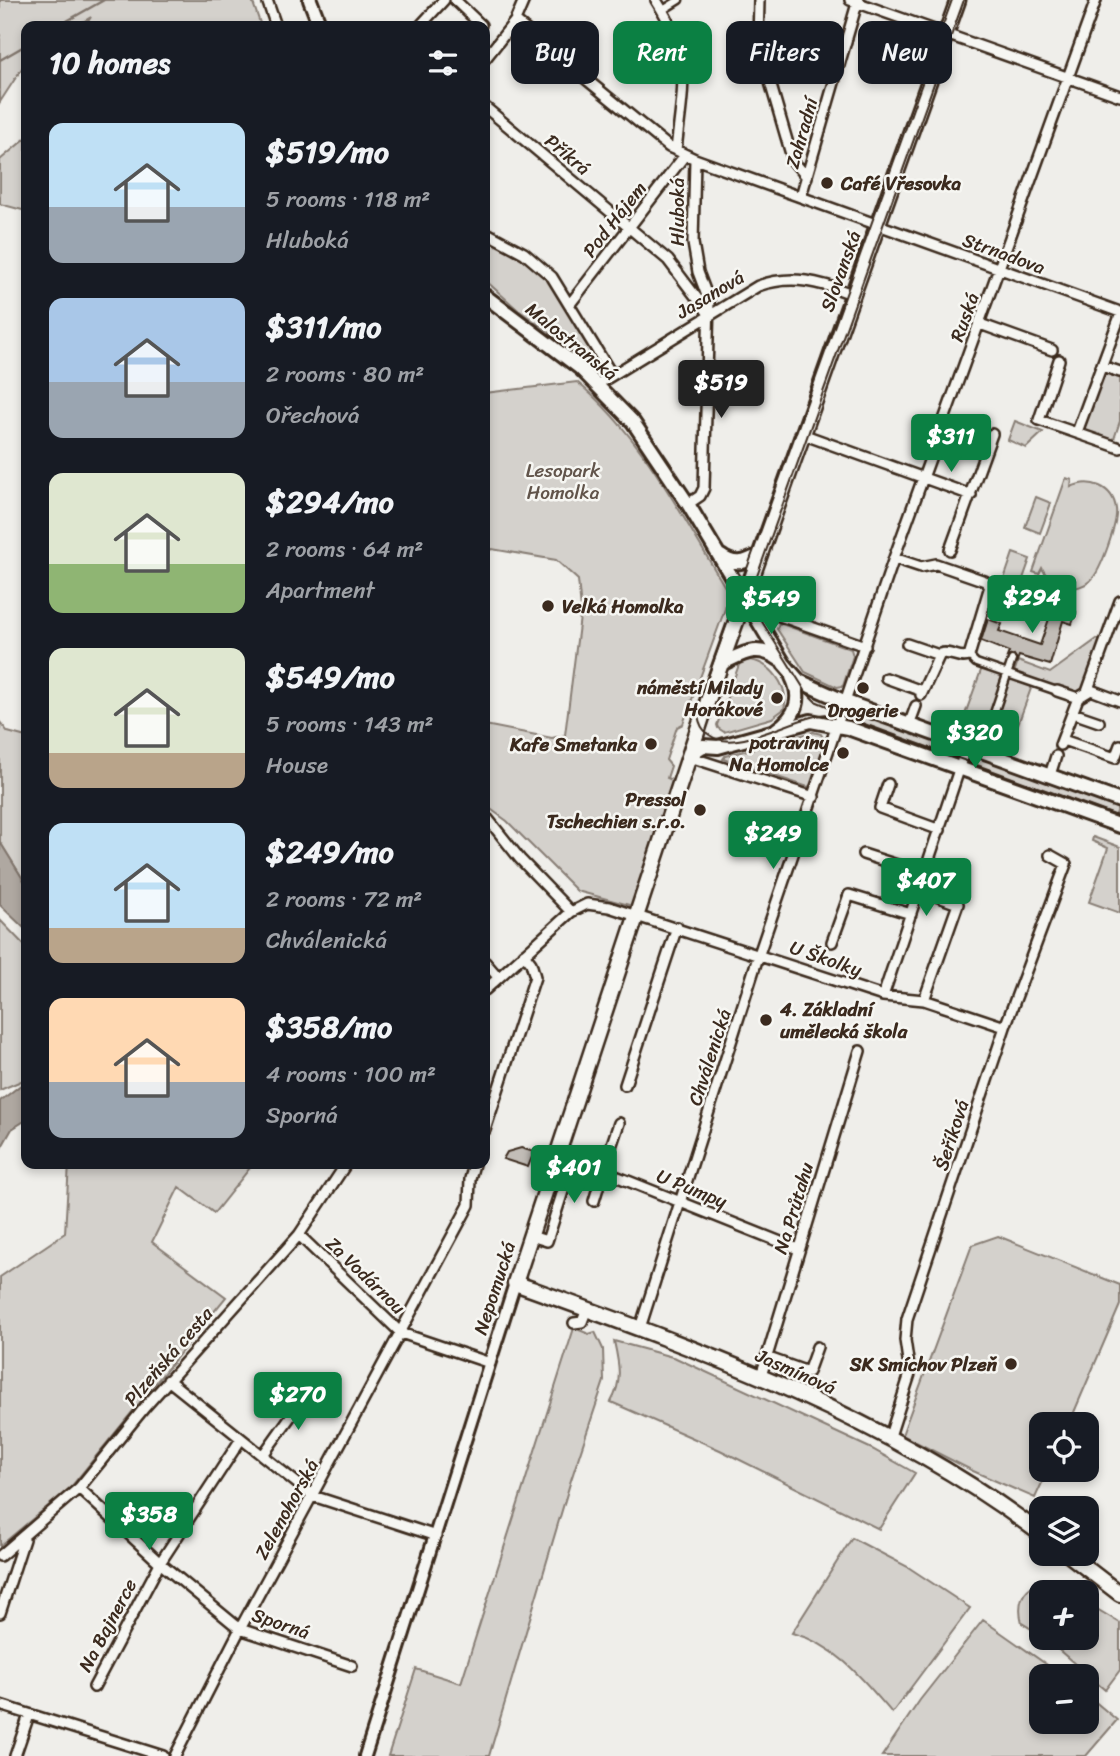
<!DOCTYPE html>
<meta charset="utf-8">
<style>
:root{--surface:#171b24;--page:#20242c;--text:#f1f3f6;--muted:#9ea1a6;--accent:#0b8043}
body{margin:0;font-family:Sriracha,sans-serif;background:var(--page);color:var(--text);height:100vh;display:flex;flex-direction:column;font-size:26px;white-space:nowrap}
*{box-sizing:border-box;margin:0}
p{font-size:23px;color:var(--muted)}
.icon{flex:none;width:38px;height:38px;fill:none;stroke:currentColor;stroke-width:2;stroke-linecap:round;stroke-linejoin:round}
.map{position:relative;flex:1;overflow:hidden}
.details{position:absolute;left:21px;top:21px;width:469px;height:1148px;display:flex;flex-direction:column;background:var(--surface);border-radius:14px;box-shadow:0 4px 10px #0003}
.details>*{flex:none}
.hud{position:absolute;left:511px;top:21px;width:504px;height:63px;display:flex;gap:14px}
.buttons{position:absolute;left:1029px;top:1412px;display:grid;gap:14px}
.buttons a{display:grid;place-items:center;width:70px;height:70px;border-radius:14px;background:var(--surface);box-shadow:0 4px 10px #0003;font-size:35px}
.price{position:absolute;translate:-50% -60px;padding:0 16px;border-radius:7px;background:var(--accent);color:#fff;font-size:23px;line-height:46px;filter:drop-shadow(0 2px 4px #0008)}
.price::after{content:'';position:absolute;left:50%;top:42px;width:21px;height:16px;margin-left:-10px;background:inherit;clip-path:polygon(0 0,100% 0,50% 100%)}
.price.selected{background:#222;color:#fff}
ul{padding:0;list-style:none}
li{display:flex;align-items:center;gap:21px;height:175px;padding:0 28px}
li span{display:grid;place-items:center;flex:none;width:196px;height:140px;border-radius:14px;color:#555}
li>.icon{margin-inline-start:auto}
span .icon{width:84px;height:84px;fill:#fffc;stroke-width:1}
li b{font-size:30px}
h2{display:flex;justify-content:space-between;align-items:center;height:84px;padding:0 28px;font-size:30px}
.pill{padding:0 24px;border-radius:14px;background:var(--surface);box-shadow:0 4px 10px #0003;font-size:24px;line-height:63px}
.pill.selected{background:var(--accent);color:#fff}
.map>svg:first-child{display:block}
.green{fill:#d4d1cc;stroke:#887e75;stroke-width:2}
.water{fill:#afa8a1;stroke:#81766d;stroke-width:2}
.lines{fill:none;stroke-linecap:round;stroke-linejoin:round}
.stream{stroke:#81766d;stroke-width:2.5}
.building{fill:#c2bdb7;stroke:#3b2a1e;stroke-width:2}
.pedestrian-casing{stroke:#3b2a1e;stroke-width:11}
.minor-casing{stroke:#3b2a1e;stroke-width:14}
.tertiary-casing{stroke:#3b2a1e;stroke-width:16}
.secondary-casing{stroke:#3b2a1e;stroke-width:18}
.primary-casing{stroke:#3b2a1e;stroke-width:19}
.pedestrian{stroke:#f6f6f2;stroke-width:6}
.minor{stroke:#f6f6f2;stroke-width:9}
.tertiary{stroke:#f6f6f2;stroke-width:10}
.secondary{stroke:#f6f6f2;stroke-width:12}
.primary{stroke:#f6f6f2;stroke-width:14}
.tram{stroke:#3b2a1e;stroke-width:2}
.poi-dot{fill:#3b2a1e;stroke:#f6f6f2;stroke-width:2.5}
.labels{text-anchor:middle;stroke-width:5;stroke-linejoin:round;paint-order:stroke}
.street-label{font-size:19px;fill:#3b2a1e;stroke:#f6f6f2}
.poi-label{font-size:19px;font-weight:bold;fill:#3b2a1e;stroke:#f6f6f2;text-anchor:end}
.park-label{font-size:19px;fill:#61544a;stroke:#f6f6f2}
</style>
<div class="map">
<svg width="1120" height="1756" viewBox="0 0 1120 1756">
<rect width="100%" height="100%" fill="#efeeea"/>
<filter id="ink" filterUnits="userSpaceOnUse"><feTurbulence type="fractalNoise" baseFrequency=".0143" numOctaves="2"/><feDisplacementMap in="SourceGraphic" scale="14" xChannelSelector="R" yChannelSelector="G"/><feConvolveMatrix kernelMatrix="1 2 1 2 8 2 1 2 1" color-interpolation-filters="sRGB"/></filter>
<g filter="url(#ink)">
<path class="green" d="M 0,0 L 252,0 L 261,26 L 85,26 L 91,17 L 76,26 L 26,26 L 26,62 L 0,102 Z
M 26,138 L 26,211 L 0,204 L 0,160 Z
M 485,238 C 515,253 540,266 560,294 L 560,298 L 581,333 L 585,334 L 601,365 L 593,365 L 517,309 L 485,280 Z
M 1102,366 L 1120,372 L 1120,421 L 1112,445 L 1077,432 Z
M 577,382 C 643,436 684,520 728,592 L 725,609 L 683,724 L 677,727 L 666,760 L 671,766 L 667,778 L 674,781 L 633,906 L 577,891 L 507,821 L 485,805 L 485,725 L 552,738 L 565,735 L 581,609 L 578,580 L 556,560 L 492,549 L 485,552 L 485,393 Z
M 1015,421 L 1043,432 L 1026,448 L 1008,440 Z
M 1066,478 L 1072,480 L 1071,487 C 1090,478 1113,486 1116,509 C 1118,522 1101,571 1091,580 C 1085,586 1075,589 1066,588 C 1055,586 1047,578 1042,568 L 1039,574 L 1033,572 Z
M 1036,497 L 1051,503 L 1040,533 L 1025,527 Z
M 1013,553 L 1030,559 L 1019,590 L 1002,585 Z
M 779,623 L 851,649 L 853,656 L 843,686 L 837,687 L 805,672 L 777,629 Z
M 1097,639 L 1105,643 L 1087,692 L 1078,698 L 1033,683 L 1009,749 L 959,731 L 983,665 L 1013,676 L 1018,661 L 1050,673 Z
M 747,660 C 769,660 790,686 784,709 L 772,718 L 724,732 L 718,728 L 717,725 L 740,662 Z
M 857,709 L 959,748 L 960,754 L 952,762 L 851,726 Z
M 0,722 L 8,732 L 26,737 L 26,884 L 0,842 Z
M 813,732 L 821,734 L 825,742 L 812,784 L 808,787 L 723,759 L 725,756 Z
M 973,752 L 1120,804 L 1114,819 L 970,768 L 967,759 Z
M 1093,837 L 1120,847 L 1120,913 L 1089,902 L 1108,848 L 1092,841 Z
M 0,920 L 26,947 L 26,1079 L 0,1090 Z
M 69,1164 L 253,1164 L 214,1213 L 179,1187 L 152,1242 L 226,1297 L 71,1487 L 0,1546 L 0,1277 L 65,1233 Z
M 998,1236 L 1120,1285 L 1120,1305 L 1069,1424 L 1041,1424 L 1041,1470 L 1048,1470 L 1035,1498 L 973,1471 L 902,1435 L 972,1245 Z
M 574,1328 L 589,1334 L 595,1332 L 603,1349 L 604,1381 L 571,1480 L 489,1756 L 388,1756 L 416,1669 L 461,1683 Z
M 614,1341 L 676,1358 L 872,1449 L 915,1473 L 879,1529 L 720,1450 L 611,1402 C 623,1381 619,1364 614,1341 Z
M 852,1538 L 908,1567 L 970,1608 L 892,1713 C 863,1679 837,1645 792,1633 Z
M 1061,1579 L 1075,1592 L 1041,1592 L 1041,1635 L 1022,1623 C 1014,1591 1032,1581 1061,1579 Z
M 1087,1603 L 1120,1623 L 1120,1670 L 1105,1690 L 1045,1638 L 1087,1638 Z
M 983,1620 L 1063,1676 L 1041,1676 L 1041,1722 L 1087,1722 L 1087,1695 L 1117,1720 L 1086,1756 L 882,1756 L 920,1700 Z"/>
<path class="water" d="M 0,842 L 26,884 L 26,930 L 0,905 Z
M 26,1081 L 26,1120 L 12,1129 L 0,1150 L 0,1101 Z"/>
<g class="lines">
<path class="stream" d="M 58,26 L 104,0
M 0,60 L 26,45"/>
</g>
<path class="building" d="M 1037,598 L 1076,612 L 1072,624 L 1063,621 L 1050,665 L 1019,656 L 1017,661 L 1014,655 L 1007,657 L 1009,652 L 981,641 L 988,619 L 1002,624 L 999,631 L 1040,645 L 1050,616 L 1032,610 Z
M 521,1148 L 534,1152 L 528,1167 L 503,1159 L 507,1152 Z"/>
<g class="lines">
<g class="pedestrian-casing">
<path id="pedestrian" d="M 663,10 L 679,0
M 969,656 L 976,663 L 1057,691
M 985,740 L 1012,660"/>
</g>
<g class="minor-casing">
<path id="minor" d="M 267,0 L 276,26
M 455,0 L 481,25
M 656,0 C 693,58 683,85 676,150 L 695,159 L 1120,312
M 759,0 L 758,41 L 793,161 L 807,177
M 850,0 L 1120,96
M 515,21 L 669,147 L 676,150
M 420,26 L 444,0
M 485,59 L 515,21 L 524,0
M 485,107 L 668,260 L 709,314
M 801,196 L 858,0
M 485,232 L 524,253 L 552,277 L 612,375
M 570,304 L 685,155
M 980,324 L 1052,350
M 1059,360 L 1039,420 L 1120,448
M 1102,366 L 1120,372
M 598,384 L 758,286 C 792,274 820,282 852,294
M 1077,432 L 1120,316
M 802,434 L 971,495
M 688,504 L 700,496 L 704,488 L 709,301 L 698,272 L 693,243 L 695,159
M 950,550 L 992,434
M 894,558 L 921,567 L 936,564 L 985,581 L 990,586 L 969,656 C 959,660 950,650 940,654 L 921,695
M 748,605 L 865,646
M 907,644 L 939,655
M 886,678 L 922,691
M 1057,691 L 1078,698
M 1087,692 L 1120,601
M 1073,713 L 1099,722
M 909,725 L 916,706
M 1063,740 L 1115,758 L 1120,745
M 1060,745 L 1078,698 L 1091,690 L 1120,701
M 690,757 L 814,797
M 1050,775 L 1056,756
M 888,784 L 880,808 L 940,830
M 485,822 L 488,819 L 520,859 L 571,912
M 863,854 L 925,874
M 919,890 L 958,904 L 924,1000
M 832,942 L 849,895 L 911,914
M 485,962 L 498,977
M 485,990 L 571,912 L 587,904 L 609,907 L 883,996 L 924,1000 L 1005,1027
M 883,996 L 967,746
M 625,1085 L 677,927
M 485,1130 L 535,977 L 531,963 L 524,954
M 603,1171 L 619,1123
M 594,1201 L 603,1171 L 798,1249
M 299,1235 L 401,1333 L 490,1363
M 531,1236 L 547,1241 L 573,1160
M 574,1323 L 582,1322 L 587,1309
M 640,1328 L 759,954 L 894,558 L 1096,0
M 766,1357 L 808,1372 L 817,1347
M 761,1376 L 860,1051
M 168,1380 L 313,1496 L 436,1536
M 889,1439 L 910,1374 L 905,1340 L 907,1319 L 1005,1027 L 1066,864 L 1050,855
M 263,1455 L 308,1392
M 79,1488 L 160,1563 L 240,1629 L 352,1666
M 0,1556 L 79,1488 L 145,1407 L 299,1235 L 346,1164
M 0,1613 L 24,1539
M 94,1687 L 160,1563 L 241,1439
M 0,1705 L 163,1756
M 15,1756 L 29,1715
M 175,1756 L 240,1629 L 469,1205 L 470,1179 L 474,1164"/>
</g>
<g class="tertiary-casing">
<path id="tertiary" d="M 365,1756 L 515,1283"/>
</g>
<g class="secondary-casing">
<path id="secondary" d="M 310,0 L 320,26
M 485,296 L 580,368 L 633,422 L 688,504 L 784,664 L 799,681 L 846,702 L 1120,801
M 721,556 C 734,566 745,563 759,555
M 721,664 C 743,654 756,643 779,659
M 776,730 C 796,716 803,699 792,677
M 691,754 L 703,746 L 718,747 L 811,721 L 848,728 L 1120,826"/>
</g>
<g class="primary-casing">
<path id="primary" d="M 958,0 L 704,711 L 515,1283 C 697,1349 885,1415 1041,1534
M 1068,1554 L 1120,1594"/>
</g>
<use href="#pedestrian" class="pedestrian"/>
<use href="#minor" class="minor"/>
<use href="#tertiary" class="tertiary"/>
<use href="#secondary" class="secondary"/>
<use href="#primary" class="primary"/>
<path class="tram" d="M 952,0 L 700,699 C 697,710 697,721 704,730 C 730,763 801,709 837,714 L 1120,817
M 837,710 L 815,701 L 806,692 L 756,612 L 752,590 L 964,0"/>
</g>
</g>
<g class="poi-dot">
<circle cx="827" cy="183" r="7"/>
<circle cx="548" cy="606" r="7"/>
<circle cx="863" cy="688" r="7"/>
<circle cx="777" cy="698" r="7"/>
<circle cx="651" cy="744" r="7"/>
<circle cx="843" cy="753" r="7"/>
<circle cx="700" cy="810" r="7"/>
<circle cx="766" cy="1020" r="7"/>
<circle cx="1011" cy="1364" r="7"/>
</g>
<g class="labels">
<g class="street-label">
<text transform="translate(801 133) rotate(-74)" y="7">Zahradní</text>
<text transform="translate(568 154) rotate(40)" y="7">Příkrá</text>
<text transform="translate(677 212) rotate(-90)" y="7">Hluboká</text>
<text transform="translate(614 219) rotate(-52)" y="7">Pod Hájem</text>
<text transform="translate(1004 253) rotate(20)" y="7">Strnadova</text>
<text transform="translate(840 271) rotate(-70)" y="7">Slovanská</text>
<text transform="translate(710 294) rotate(-31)" y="7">Jasanová</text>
<text transform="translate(964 317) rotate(-70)" y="7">Ruská</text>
<text transform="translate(572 341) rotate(39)" y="7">Malostranská</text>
<text transform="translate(826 958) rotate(19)" y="7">U Školky</text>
<text transform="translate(709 1057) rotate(-72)" y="7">Chválenická</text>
<text transform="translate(951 1135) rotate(-72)" y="7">Šeříková</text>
<text transform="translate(692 1188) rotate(22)" y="7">U Pumpy</text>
<text transform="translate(793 1208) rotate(-73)" y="7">Na Průtahu</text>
<text transform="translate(366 1275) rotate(44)" y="7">Za Vodárnou</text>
<text transform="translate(494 1288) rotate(-72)" y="7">Nepomucká</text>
<text transform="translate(168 1356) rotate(-49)" y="7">Plzeňská cesta</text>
<text transform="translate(796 1371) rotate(24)" y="7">Jasmínová</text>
<text transform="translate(286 1509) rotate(-61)" y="7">Zelenohorská</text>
<text transform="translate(281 1623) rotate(19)" y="7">Sporná</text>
<text transform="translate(107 1625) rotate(-62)" y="7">Na Bajnerce</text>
</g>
<g class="poi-label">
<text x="841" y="190" text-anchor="start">Café Vřesovka</text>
<text x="562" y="613" text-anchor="start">Velká Homolka</text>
<text x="763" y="694">náměstí Milady<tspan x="763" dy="22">Horákové</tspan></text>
<text x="863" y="717" text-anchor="middle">Drogerie</text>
<text x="829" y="749">potraviny<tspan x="829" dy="22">Na Homolce</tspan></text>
<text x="637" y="751">Kafe Smetanka</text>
<text x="686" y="806">Pressol<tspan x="686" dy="22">Tschechien s.r.o.</tspan></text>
<text x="780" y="1016" text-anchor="start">4. Základní<tspan x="780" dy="22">umělecká škola</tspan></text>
<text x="997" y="1371">SK Smíchov Plzeň</text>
</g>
<g class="park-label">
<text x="563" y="477">Lesopark<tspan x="563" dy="22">Homolka</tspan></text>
</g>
</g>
</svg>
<div class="buttons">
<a><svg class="icon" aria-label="locate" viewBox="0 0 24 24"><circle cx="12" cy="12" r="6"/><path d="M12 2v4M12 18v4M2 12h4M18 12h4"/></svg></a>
<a><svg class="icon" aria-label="layers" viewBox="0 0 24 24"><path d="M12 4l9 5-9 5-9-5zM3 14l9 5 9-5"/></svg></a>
<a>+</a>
<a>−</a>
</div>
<b class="price selected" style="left:721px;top:420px">$519</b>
<b class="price" style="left:951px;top:474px">$311</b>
<b class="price" style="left:1032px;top:635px">$294</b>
<b class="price" style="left:771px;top:636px">$549</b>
<b class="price" style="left:975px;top:770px">$320</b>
<b class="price" style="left:773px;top:871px">$249</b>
<b class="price" style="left:926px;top:918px">$407</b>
<b class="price" style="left:574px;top:1205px">$401</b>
<b class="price" style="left:298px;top:1432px">$270</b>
<b class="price" style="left:149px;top:1552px">$358</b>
<div class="hud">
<a class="pill">Buy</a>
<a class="pill selected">Rent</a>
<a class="pill">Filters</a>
<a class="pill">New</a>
</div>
<section class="details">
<h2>10 homes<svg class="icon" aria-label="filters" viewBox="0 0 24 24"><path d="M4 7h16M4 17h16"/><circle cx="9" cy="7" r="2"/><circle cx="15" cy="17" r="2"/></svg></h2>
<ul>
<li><span style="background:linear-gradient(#bfe0f5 60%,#9aa5b1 0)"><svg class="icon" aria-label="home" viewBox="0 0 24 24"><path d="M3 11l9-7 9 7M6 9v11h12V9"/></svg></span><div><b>$519/mo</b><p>5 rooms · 118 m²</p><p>Hluboká</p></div></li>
<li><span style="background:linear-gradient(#a9c7e8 60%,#9aa5b1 0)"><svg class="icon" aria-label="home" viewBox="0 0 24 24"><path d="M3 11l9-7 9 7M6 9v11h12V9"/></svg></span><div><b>$311/mo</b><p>2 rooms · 80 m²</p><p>Ořechová</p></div></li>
<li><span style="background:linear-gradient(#dfe7d0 65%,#8fb573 0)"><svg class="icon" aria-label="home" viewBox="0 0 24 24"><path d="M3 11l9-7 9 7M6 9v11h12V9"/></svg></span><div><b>$294/mo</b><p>2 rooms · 64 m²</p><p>Apartment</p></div></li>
<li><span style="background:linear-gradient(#dfe7d0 75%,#b9a48a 0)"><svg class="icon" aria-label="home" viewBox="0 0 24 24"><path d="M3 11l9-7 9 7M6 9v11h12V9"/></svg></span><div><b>$549/mo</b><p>5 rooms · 143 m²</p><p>House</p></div></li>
<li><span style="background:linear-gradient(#bfe0f5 75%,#b9a48a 0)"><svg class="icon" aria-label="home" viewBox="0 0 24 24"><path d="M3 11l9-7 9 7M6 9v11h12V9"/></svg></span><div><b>$249/mo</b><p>2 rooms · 72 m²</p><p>Chválenická</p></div></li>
<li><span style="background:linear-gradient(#ffd9b3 60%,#9aa5b1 0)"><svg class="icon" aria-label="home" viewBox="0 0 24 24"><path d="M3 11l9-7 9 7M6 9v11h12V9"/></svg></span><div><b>$358/mo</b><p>4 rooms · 100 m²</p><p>Sporná</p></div></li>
</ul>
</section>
</div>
